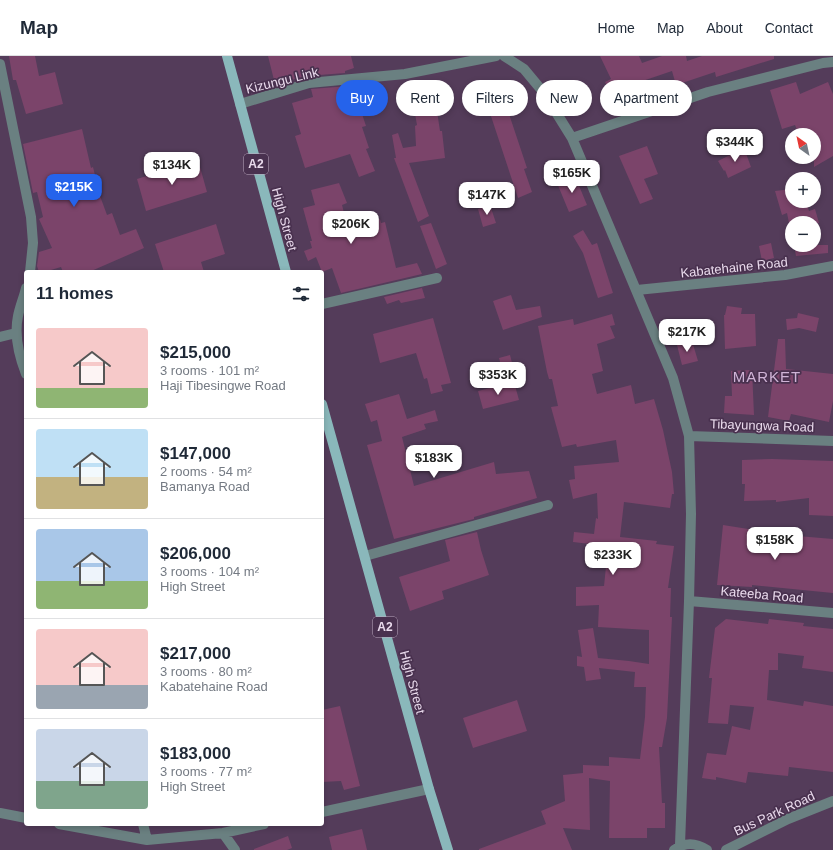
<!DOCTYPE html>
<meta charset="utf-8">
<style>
:root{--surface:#fff;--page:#f2f2f3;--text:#1f2937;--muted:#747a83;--line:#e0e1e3;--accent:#2563eb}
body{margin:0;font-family:Helvetica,sans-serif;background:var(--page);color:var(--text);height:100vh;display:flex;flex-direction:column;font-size:15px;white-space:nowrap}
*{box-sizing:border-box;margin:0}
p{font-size:13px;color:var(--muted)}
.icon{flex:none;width:22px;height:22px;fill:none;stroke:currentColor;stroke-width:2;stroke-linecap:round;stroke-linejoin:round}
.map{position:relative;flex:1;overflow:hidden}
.details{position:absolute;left:24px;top:214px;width:300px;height:556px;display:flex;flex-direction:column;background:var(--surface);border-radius:4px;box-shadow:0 2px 6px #0003}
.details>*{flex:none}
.top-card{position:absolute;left:336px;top:24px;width:380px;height:36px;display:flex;gap:8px}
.needle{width:26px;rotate:327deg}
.buttons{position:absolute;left:785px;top:72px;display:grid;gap:8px}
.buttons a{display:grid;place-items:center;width:36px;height:36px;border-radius:50%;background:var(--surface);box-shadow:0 2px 6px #0003;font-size:20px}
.price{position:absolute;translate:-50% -34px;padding:0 9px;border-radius:8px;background:#fff;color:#222;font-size:13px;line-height:26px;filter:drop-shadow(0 1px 2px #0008)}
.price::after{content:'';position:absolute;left:50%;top:24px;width:12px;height:9px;margin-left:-6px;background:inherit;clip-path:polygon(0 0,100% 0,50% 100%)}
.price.current{background:var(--accent);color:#fff}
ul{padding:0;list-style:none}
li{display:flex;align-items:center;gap:12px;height:100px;padding:0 12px}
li+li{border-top:1px solid var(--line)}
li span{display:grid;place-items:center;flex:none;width:112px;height:80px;border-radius:4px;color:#555}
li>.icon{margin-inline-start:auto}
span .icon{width:48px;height:48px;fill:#fffc;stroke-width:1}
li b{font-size:17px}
h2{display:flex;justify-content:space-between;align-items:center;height:48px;padding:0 12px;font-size:17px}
.pill{padding:0 14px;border-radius:18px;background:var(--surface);box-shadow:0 2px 6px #0003;font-size:14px;line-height:36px}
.pill.current{background:var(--accent);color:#fff}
header{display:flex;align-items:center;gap:24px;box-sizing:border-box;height:56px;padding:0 20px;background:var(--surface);border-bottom:1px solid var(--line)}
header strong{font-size:19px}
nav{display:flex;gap:22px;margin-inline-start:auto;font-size:14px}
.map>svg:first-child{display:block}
.building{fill:#7b446a}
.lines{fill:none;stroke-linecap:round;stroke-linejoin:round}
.minor{stroke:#6a8081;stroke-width:10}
.major{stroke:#8ab8bb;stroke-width:10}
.labels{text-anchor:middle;stroke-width:3.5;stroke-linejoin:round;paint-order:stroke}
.shield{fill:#49314f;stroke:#baa8be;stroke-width:1}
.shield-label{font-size:12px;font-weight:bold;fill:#eadbed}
.street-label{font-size:13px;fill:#eadbed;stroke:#49314f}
.quarter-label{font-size:15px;letter-spacing:1px;fill:#cfb3d6;stroke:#49314f}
</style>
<header>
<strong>Map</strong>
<nav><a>Home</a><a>Map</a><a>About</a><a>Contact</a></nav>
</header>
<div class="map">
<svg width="833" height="794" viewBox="0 0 833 794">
<rect width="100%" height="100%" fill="#543c5a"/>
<path class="building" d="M 9,0 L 35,0 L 39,20 L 55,16 L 63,48 L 26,58 L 16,24 L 13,24 Z
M 268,0 L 351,0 L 354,12 L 345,15 L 345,17 L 307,20 L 275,28 Z
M 600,0 L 639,0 L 642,7 L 662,0 L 686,0 L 687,5 L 702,0 L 774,0 L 774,3 L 716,21 L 715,16 L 676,29 L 672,15 L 610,36 L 605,26 L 611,23 Z
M 796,26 L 800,38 L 828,26 L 833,38 L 833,100 L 814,111 L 814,79 L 799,79 L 795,69 L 782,73 L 770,34 Z
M 349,30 L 354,46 L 355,45 L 360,59 L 362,58 L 366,70 L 362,71 L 369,92 L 366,93 L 375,115 L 359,121 L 350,98 L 305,112 L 295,80 L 301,78 L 292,47 L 313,41 L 311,33 Z
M 434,35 L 440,75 L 442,75 L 445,102 L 409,107 L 429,160 L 418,166 L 394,102 L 396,102 L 392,79 L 398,77 L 403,92 L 416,90 L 415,70 L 417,69 L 415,58 L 417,57 L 415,39 Z
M 505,43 L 509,58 L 527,112 L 524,113 L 532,136 L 518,142 L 487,48 Z
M 82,73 L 91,112 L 93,111 L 100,140 L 107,159 L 112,157 L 120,179 L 136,173 L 144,192 L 89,216 L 63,216 L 61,211 L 44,216 L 39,216 L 37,210 L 39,196 L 52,192 L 39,163 L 43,161 L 37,136 L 33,137 L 23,88 Z
M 647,90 L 658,118 L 644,123 L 653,143 L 640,148 L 619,100 Z
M 744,92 L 751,111 L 728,122 L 725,114 L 724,115 L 718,105 Z
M 198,104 L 207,136 L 146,155 L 137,123 Z
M 575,120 L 587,149 L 569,156 L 557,127 Z
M 339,127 L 347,147 L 342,149 L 348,172 L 380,163 L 381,167 L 385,166 L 396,212 L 417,207 L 422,218 L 341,237 L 332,212 L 322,216 L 316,201 L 308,205 L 304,195 L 312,192 L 310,185 L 312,185 L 303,152 L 315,149 L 311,134 Z
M 792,133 L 792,145 L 806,145 L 809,155 L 815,153 L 819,167 L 789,167 L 787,157 L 782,159 L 775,135 Z
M 490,149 L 496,167 L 483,171 L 478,153 Z
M 431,167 L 447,208 L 436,213 L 420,170 Z
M 216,168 L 225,198 L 201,206 L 204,216 L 164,216 L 155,188 Z
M 583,174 L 592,189 L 597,187 L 613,237 L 598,242 L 583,197 L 573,180 Z
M 771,187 L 774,202 L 762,205 L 759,190 Z
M 794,189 L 828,189 L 828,197 L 796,200 Z
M 422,232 L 425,242 L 401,247 L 399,244 L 387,248 L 384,241 Z
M 511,239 L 516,254 L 540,250 L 542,261 L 503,274 L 493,245 Z
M 727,250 L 742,252 L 741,258 L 755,258 L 756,290 L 725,293 L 724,259 L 725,259 Z
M 798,257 L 819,262 L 816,276 L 799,272 L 787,274 L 786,263 L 797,262 Z
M 612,258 L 615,269 L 610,270 L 615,282 L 597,288 L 603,315 L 592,318 L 597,338 L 631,329 L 635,348 L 654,343 L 663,374 L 672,416 L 674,438 L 672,438 L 670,452 L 624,446 L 620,481 L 657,485 L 656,488 L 674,490 L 668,532 L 671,532 L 670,561 L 672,561 L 667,662 L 662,691 L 659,691 L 662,747 L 665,747 L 665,772 L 647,772 L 647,782 L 609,782 L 610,725 L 589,722 L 590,774 L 563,772 L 572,794 L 479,794 L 479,793 L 546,768 L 541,755 L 565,745 L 563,719 L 583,717 L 583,709 L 609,710 L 609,701 L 640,703 L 645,661 L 646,631 L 634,631 L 635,616 L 599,612 L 601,623 L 586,625 L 584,611 L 577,610 L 577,600 L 582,601 L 578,574 L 593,572 L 598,602 L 629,605 L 649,608 L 649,574 L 598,571 L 599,549 L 576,550 L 576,531 L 604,530 L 607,501 L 598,500 L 599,489 L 573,486 L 574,476 L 594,478 L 596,462 L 598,463 L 597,437 L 573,443 L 569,424 L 575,423 L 574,410 L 619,406 L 616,384 L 577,391 L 576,388 L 562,391 L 551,351 L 558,350 L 552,323 L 549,323 L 547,316 L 538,270 L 573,263 L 574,269 Z
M 433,262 L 451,327 L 441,329 L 443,335 L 431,338 L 427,322 L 424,323 L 416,297 L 380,307 L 373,278 Z
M 778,283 L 785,283 L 786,313 L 833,318 L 833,345 L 829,366 L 791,358 L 789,365 L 768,361 Z
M 692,285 L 698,305 L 682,309 L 677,289 Z
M 510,299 L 516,322 L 505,325 L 499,302 Z
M 752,314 L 754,359 L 724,357 L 725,340 L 732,340 L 731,315 Z
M 514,326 L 519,344 L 483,353 L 478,335 Z
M 399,338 L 407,363 L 435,354 L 438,365 L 424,368 L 426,373 L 402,381 L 414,430 L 494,406 L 496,418 L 529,415 L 537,442 L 474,461 L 474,463 L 394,483 L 367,389 L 382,385 L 377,364 L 371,366 L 365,348 Z
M 772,403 L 833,405 L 833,460 L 809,459 L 809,442 L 776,446 L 776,444 L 744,445 L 745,428 L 742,428 L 742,404 Z
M 723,469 L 774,477 L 774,478 L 833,483 L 833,537 L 752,529 L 752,531 L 717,529 Z
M 477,476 L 481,494 L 489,519 L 442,535 L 444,543 L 410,555 L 399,521 L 450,505 L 445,484 Z
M 726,563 L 768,568 L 769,563 L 804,567 L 803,570 L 833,573 L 833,616 L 802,612 L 804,600 L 778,597 L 778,614 L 769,614 L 767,644 L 803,650 L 804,645 L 833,650 L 833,716 L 789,711 L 788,720 L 748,716 L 746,727 L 716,721 L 716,724 L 702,722 L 707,697 L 726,699 L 732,670 L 750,674 L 754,651 L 730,649 L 728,668 L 708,667 L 712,622 L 709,622 L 715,572 Z
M 517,644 L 527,675 L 473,692 L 463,662 Z
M 340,650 L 360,730 L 344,734 L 341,725 L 322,726 L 322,654 Z
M 362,773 L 367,794 L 332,794 L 329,781 Z
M 288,780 L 292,792 L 287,794 L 254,794 L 254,793 Z"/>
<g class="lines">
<path class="minor" d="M 504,0 L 524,13 L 544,37 L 572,82 L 673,322 L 689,380 L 691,458 L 689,545 L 680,789
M 0,8 L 31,161 L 33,187 L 30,216
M 240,48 L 309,27 L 405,18 L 496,0
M 572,82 L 708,36 L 823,7 L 833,6
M 26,232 C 24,241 20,250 18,260 C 14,279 19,300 26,318
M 637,234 L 785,219 L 833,210
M 322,248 L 437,222
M 0,281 L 16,277
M 689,380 L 833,385
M 365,500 L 548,449
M 689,545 L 833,557
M 322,756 L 429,733
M 0,757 L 26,762
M 59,768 L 147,784 L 223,777 L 264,768
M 143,768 L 147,784
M 223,777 L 235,794
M 674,794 C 685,786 695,786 707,794
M 726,794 L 788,763 L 833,745"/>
<path class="major" d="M 227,0 L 286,216
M 322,348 L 429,733 L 448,794"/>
</g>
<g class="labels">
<g class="shield">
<rect x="244" y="98" width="24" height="20" rx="3"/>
<rect x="373" y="561" width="24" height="20" rx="3"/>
</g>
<g class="shield-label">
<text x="256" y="112">A2</text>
<text x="385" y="575">A2</text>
</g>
<g class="street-label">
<text transform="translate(282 24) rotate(-14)" y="5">Kizungu Link</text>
<text transform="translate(285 163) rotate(75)" y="5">High Street</text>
<text transform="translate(734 211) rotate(-6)" y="5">Kabatehaine Road</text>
<text transform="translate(762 369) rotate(2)" y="5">Tibayungwa Road</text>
<text transform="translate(762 538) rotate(5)" y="5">Kateeba Road</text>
<text transform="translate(413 626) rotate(75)" y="5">High Street</text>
<text transform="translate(774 757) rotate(-25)" y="5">Bus Park Road</text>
</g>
<g class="quarter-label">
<text x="767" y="326">MARKET</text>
</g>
</g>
</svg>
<div class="buttons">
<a><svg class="needle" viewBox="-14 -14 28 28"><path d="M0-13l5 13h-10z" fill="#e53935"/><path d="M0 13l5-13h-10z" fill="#747a83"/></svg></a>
<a>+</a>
<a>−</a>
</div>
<b class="price" style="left:735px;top:107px">$344K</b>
<b class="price" style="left:172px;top:130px">$134K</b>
<b class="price" style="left:572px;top:138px">$165K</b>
<b class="price current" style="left:74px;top:152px">$215K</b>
<b class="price" style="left:487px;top:160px">$147K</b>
<b class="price" style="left:351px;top:189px">$206K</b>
<b class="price" style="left:687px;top:297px">$217K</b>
<b class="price" style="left:498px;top:340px">$353K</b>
<b class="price" style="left:434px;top:423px">$183K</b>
<b class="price" style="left:775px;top:505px">$158K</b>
<b class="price" style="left:613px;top:520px">$233K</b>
<div class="top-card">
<a class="pill current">Buy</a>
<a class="pill">Rent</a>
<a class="pill">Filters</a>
<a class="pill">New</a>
<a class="pill">Apartment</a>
</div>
<section class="details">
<h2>11 homes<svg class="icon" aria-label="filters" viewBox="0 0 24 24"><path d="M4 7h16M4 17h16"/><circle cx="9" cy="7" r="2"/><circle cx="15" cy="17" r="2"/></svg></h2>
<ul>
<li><span style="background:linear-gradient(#f6c9c9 75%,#8fb573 0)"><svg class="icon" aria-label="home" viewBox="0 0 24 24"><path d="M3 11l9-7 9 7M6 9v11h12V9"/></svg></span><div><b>$215,000</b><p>3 rooms · 101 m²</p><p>Haji Tibesingwe Road</p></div></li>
<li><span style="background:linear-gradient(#bfe0f5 60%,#c2b280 0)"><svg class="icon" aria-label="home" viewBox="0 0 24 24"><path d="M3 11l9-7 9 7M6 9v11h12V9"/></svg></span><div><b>$147,000</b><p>2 rooms · 54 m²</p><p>Bamanya Road</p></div></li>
<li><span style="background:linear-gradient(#a9c7e8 65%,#8fb573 0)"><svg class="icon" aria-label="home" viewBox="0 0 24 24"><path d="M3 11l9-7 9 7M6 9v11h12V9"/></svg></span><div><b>$206,000</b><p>3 rooms · 104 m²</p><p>High Street</p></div></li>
<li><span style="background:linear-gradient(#f6c9c9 70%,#9aa5b1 0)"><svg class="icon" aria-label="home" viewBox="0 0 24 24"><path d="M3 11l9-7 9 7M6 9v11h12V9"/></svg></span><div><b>$217,000</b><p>3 rooms · 80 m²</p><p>Kabatehaine Road</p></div></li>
<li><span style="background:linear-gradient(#c9d6e8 65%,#7fa58c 0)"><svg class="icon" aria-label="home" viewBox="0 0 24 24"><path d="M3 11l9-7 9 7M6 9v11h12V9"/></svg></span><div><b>$183,000</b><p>3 rooms · 77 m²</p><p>High Street</p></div></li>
</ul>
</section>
</div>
